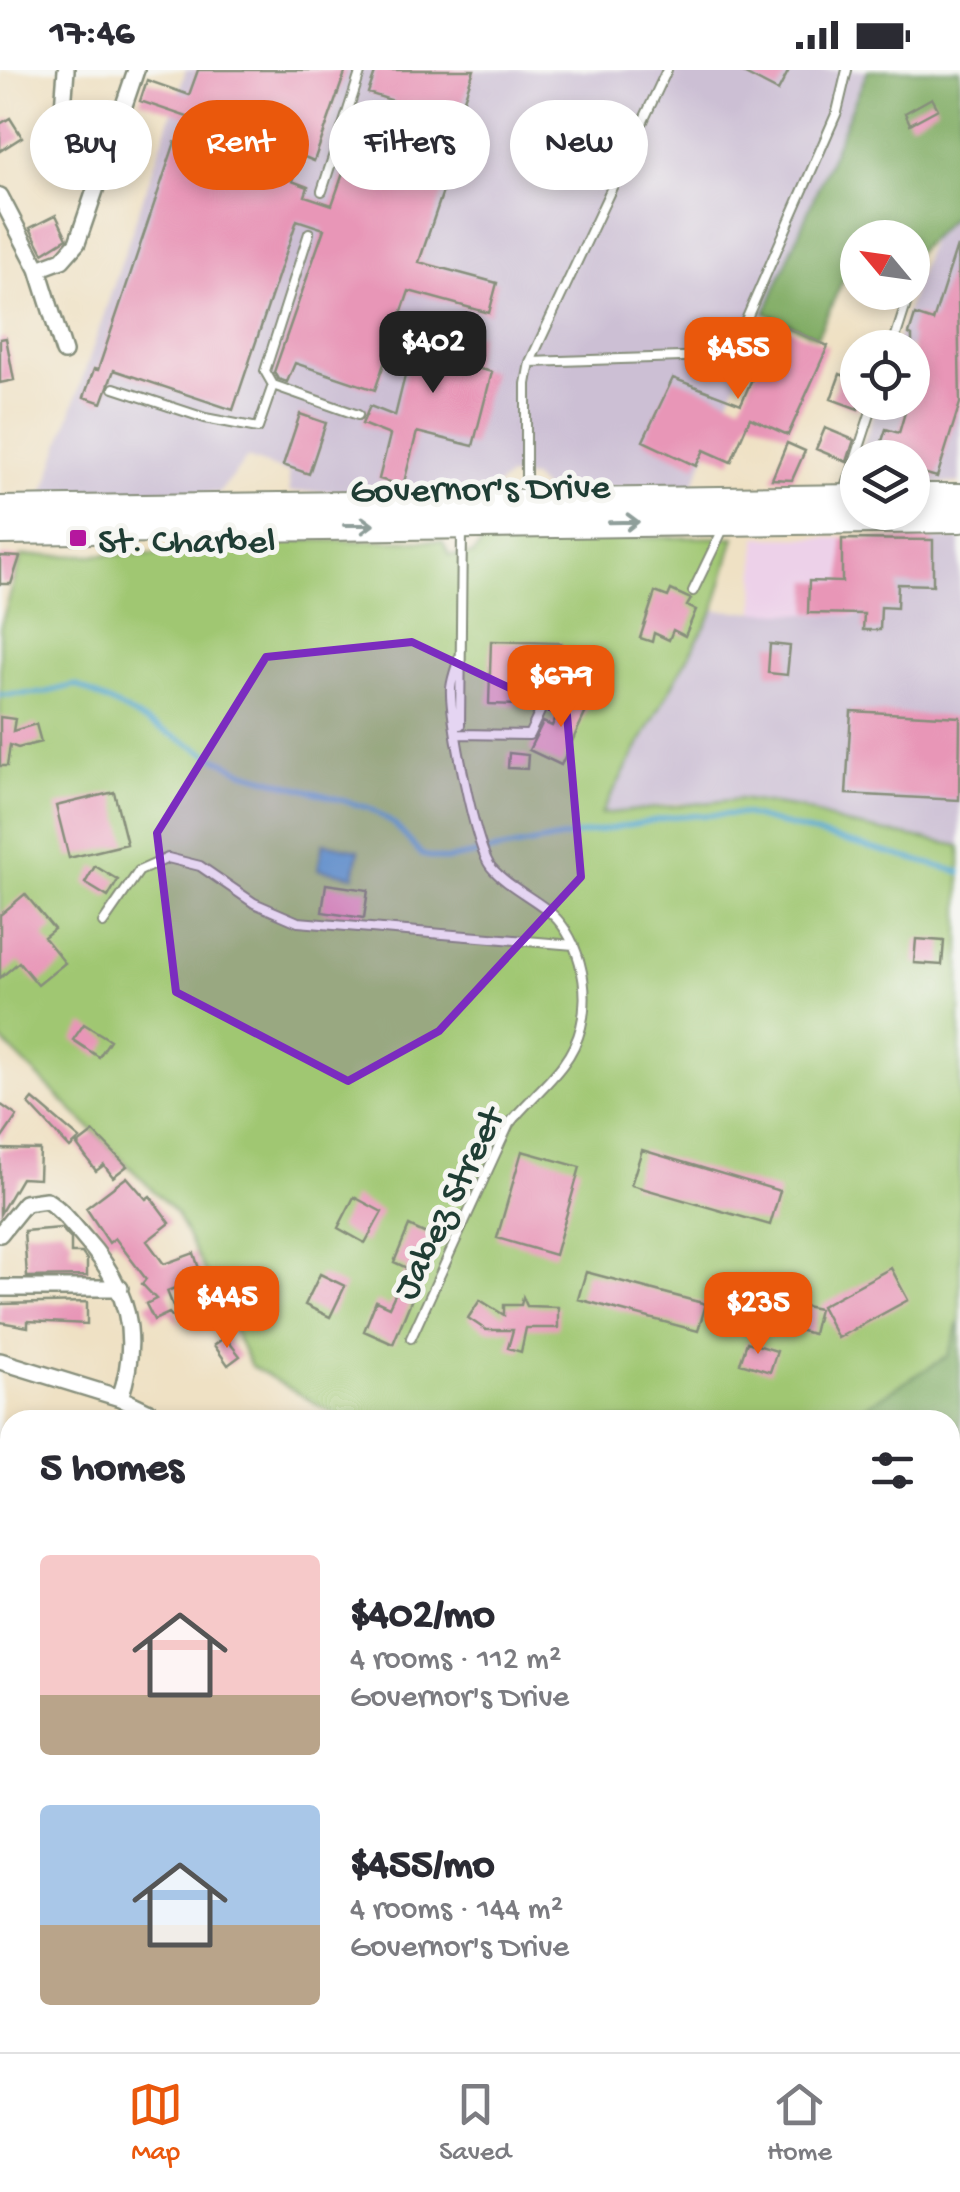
<!DOCTYPE html>
<meta charset="utf-8">
<style>
:root{--surface:#fff;--page:#f7f7f7;--text:#2b2b33;--muted:#7c7c81;--line:#e1e1e2;--accent:#ea580c}
body{margin:0;font-family:"Gochi Hand",sans-serif;background:var(--page);color:var(--text);height:100vh;display:flex;flex-direction:column;font-size:38px;white-space:nowrap}
*{box-sizing:border-box;margin:0}
p{font-size:32px;color:var(--muted)}
.icon{flex:none;width:55px;height:55px;fill:none;stroke:currentColor;stroke-width:2;stroke-linecap:round;stroke-linejoin:round}
.map{position:relative;flex:1;overflow:hidden}
.side{position:absolute;left:0px;top:1340px;width:960px;height:642px;display:flex;flex-direction:column;background:var(--surface);border-radius:30px 30px 0 0;box-shadow:0 5px 15px #0003}
.side>*{flex:none}
.guide{position:absolute;left:30px;top:30px;width:900px;height:90px;display:flex;gap:20px}
.needle{width:65px;rotate:299deg}
.buttons{position:absolute;left:840px;top:150px;display:grid;gap:20px}
.buttons a{display:grid;place-items:center;width:90px;height:90px;border-radius:50%;background:var(--surface);box-shadow:0 5px 15px #0003;font-size:50px}
.price{position:absolute;translate:-50% -85px;padding:0 22px;border-radius:20px;background:var(--accent);color:#fff;font-size:32px;line-height:65px;filter:drop-shadow(0 2px 5px #0008)}
.price::after{content:'';position:absolute;left:50%;top:60px;width:30px;height:22px;margin-left:-15px;background:inherit;clip-path:polygon(0 0,100% 0,50% 100%)}
.price.selected{background:#222;color:#fff}
ul{padding:0;list-style:none}
li{display:flex;align-items:center;gap:30px;height:250px;padding:0 40px}
li span{display:grid;place-items:center;flex:none;width:280px;height:200px;border-radius:10px;color:#555}
li>.icon{margin-inline-start:auto}
span .icon{width:120px;height:120px;fill:#fffc;stroke-width:1}
li b{font-size:42px}
h2{display:flex;justify-content:space-between;align-items:center;height:120px;padding:0 40px;font-size:42px}
.chip{padding:0 35px;border-radius:45px;background:var(--surface);box-shadow:0 5px 15px #0003;font-size:35px;line-height:90px}
.chip.selected{background:var(--accent);color:#fff}
.status{display:flex;justify-content:space-between;align-items:center;height:70px;padding:0 50px;background:var(--surface);direction:ltr}
.status svg{height:28px;fill:currentColor}
.dock{display:flex;justify-content:space-around;align-items:center;height:140px;border-top:2px solid var(--line);background:var(--surface);font-size:28px;color:var(--muted)}
.dock a{display:grid;justify-items:center;gap:5px}
.dock .selected{color:var(--accent)}
.map>svg:first-child{display:block}
.built{fill:#edd1e9}
.industrial{fill:#ccbfd4}
.green{fill:#a0c772;stroke:#608253;stroke-width:2.5}
.forest{fill:#80ac64;stroke:#50744c;stroke-width:2.5}
.water{fill:#51a6cd;stroke:#387280;stroke-width:2.5}
.lines{fill:none;stroke-linecap:round;stroke-linejoin:round}
.stream{stroke:#51a6cd;stroke-width:5}
.river{stroke:#51a6cd;stroke-width:28}
.building{fill:#e896b7}
.lane-casing{stroke:#878f7c;stroke-width:12}
.street-casing{stroke:#878f7c;stroke-width:20}
.highway-casing{stroke:#878f7c;stroke-width:32}
.lane{stroke:#fff;stroke-width:8}
.street{stroke:#fff;stroke-width:15}
.highway{stroke:#fff;stroke-width:28}
.oneway{stroke:#8f9e9a}
.marked{fill:#7b2cbf;fill-opacity:0.2;stroke:#7b2cbf;stroke-width:8;stroke-linejoin:round}
.poi-dot{fill:#b5179e;stroke:#f6f6f2;stroke-width:4}
.labels{text-anchor:middle;stroke-width:10;stroke-linejoin:round;paint-order:stroke}
.street-label{font-size:38px;fill:#1f3d34;stroke:#f6f6f2}
.poi-label{font-size:38px;fill:#1f3d34;stroke:#f6f6f2;text-anchor:start}
</style>
<div class="status"><b>17:46</b><svg viewBox="0 0 49 12"><path d="M0 12V9h3v3zM5 12V6h3v6zM10 12V3h3v9zM15 12V0h3v12zM26 1h20v11H26zM47 4h2v5h-2z"/></svg></div>
<div class="map">
<svg width="960" height="1982" viewBox="0 0 960 1982">
<rect width="100%" height="100%" fill="#f6f6f2"/>
<filter id="ink" filterUnits="userSpaceOnUse"><feTurbulence type="fractalNoise" baseFrequency=".01" numOctaves="2"/><feDisplacementMap in="SourceGraphic" scale="20" xChannelSelector="R" yChannelSelector="G"/><feConvolveMatrix kernelMatrix="1 2 1 2 8 2 1 2 1" color-interpolation-filters="sRGB"/></filter>
<filter id="wash" filterUnits="userSpaceOnUse"><feTurbulence type="fractalNoise" baseFrequency=".0048" numOctaves="4" result="noise"/><feDisplacementMap in="SourceGraphic" scale="40" xChannelSelector="R" yChannelSelector="G"/><feGaussianBlur stdDeviation="2.25" result="paint"/><feColorMatrix in="noise" values="0 0 0 0 0 0 0 0 0 0 0 0 0 0 0 0 0 1.4 0 .05"/><feComposite in="paint" operator="in"/></filter>
<g filter="url(#wash)">
<rect width="100%" height="100%" fill="#efe1c4"/>
<path class="built" d="M 756,467 L 858,468 L 857,546 L 755,545 Z"/>
<path class="industrial" d="M 186,0 L 868,0 L 692,418 L 545,420 L 532,408 L 508,407 L 492,420 L 289,422 L 289,403 L 247,388 L 219,423 L 43,426 Z
M 960,139 L 960,413 L 913,414 L 912,388 L 859,388 L 877,333 L 912,332 L 912,278 L 895,277 L 930,170 Z
M 858,468 L 960,469 L 960,776 L 841,753 L 800,738 L 678,733 L 600,745 L 714,540 L 857,546 Z"/>
<path class="green" d="M 735,467 L 714,540 L 601,744 L 740,729 L 800,738 L 841,753 L 960,776 L 960,1251 L 948,1286 L 843,1350 L 345,1350 L 251,1296 L 176,1143 L 0,969 L 0,558 L 22,486 L 225,483 L 226,470 L 442,471 L 450,485 L 473,485 L 484,469 Z"/>
<path class="forest" d="M 868,0 L 960,0 L 960,139 L 913,186 L 912,168 L 858,168 L 857,208 L 843,210 L 817,267 L 765,243 Z
M 960,1251 L 960,1982 L 135,1982 L 137,1972 L 950,1972 L 950,1350 L 843,1350 L 948,1286 Z"/>
<path class="water" d="M 323,773 L 359,780 L 354,806 L 318,799 Z"/>
<g class="lines">
<path class="stream" d="M 0,625 L 43,623 L 76,615 L 241,701 L 369,738 L 394,754 L 422,785 L 445,790 L 677,746 L 743,744 L 960,802"/>
<path class="river" d="M 0,1754 L 10,1751
M 510,1972 L 521,1982"/>
</g>
<g id="blocks">
<path class="building" d="M 198,0 L 346,0 L 314,91 L 302,86 L 292,111 L 308,117 L 305,126 L 332,135 L 358,60 L 382,68 L 391,42 L 394,31 L 368,23 L 376,0 L 474,0 L 456,52 L 447,49 L 434,86 L 453,92 L 419,192 L 497,213 L 489,243 L 409,221 L 375,320 L 295,293 L 287,312 L 278,309 L 274,302 L 324,159 L 297,150 L 233,340 L 114,300 L 102,333 L 84,327 L 94,299 L 98,300 L 175,72 L 251,98 L 261,72 L 140,31 L 147,10 L 189,25 Z
M 737,0 L 789,0 L 778,21 Z
M 932,28 L 938,39 L 910,54 L 905,43 Z
M 10,48 L 22,67 L 0,81 L 0,54 Z
M 56,145 L 67,168 L 43,183 L 30,158 Z
M 957,176 L 960,333 L 937,407 L 912,400 L 912,388 L 891,388 L 895,375 L 882,371 L 886,359 L 899,363 L 908,332 L 912,332 L 912,266 L 909,264 L 915,245 L 933,251 Z
M 419,249 L 480,265 L 472,297 L 492,302 L 473,376 L 417,362 L 403,416 L 379,409 L 390,365 L 362,354 L 370,336 L 395,346 Z
M 777,253 L 828,276 L 788,365 L 750,348 L 731,392 L 704,380 L 696,396 L 643,371 L 673,308 L 741,334 Z
M 6,268 L 14,310 L 0,313 L 0,269 Z
M 840,304 L 858,311 L 858,339 L 831,329 Z
M 300,344 L 326,353 L 309,404 L 283,395 Z
M 825,358 L 854,370 L 847,392 L 816,379 Z
M 787,373 L 805,381 L 792,410 L 772,409 Z
M 842,469 L 933,470 L 933,515 L 898,514 L 897,538 L 881,537 L 880,560 L 863,560 L 864,544 L 808,543 L 809,511 L 842,512 Z
M 0,486 L 20,487 L 11,514 L 0,514 Z
M 671,520 L 691,529 L 687,536 L 696,540 L 685,566 L 673,560 L 669,570 L 654,563 L 652,572 L 640,568 L 655,522 L 668,527 Z
M 491,571 L 561,573 L 560,586 L 595,586 L 595,610 L 541,610 L 564,621 L 518,619 L 517,635 L 489,634 Z
M 770,574 L 790,576 L 787,605 L 768,603 Z
M 567,622 L 590,633 L 561,695 L 529,680 L 543,652 L 552,656 Z
M 851,641 L 960,647 L 959,730 L 846,724 Z
M 0,647 L 15,649 L 13,661 L 36,654 L 41,672 L 18,678 L 10,675 L 7,696 L 0,696 Z
M 509,683 L 528,685 L 527,699 L 508,698 Z
M 114,722 L 127,774 L 69,788 L 56,736 Z
M 95,796 L 118,810 L 108,827 L 85,813 Z
M 326,814 L 368,820 L 364,848 L 322,842 Z
M 25,824 L 54,859 L 44,867 L 65,893 L 38,915 L 19,892 L 0,908 L 0,845 Z
M 916,869 L 944,871 L 942,895 L 914,893 Z
M 84,954 L 110,970 L 99,987 L 73,970 Z
M 33,1029 L 80,1069 L 70,1078 L 29,1034 Z
M 0,1034 L 17,1046 L 0,1071 Z
M 94,1062 L 127,1096 L 113,1107 L 104,1095 L 96,1101 L 77,1075 Z
M 0,1079 L 40,1080 L 39,1109 L 21,1108 L 0,1144 Z
M 642,1080 L 780,1121 L 770,1155 L 631,1115 Z
M 522,1081 L 580,1097 L 555,1185 L 497,1168 Z
M 127,1107 L 146,1129 L 150,1126 L 170,1153 L 147,1171 L 164,1194 L 194,1183 L 202,1208 L 167,1221 L 181,1256 L 169,1243 L 154,1250 L 146,1234 L 156,1229 L 142,1214 L 146,1209 L 115,1168 L 109,1173 L 86,1138 Z
M 354,1127 L 382,1142 L 365,1173 L 338,1158 Z
M 409,1156 L 437,1169 L 393,1274 L 364,1261 L 376,1231 L 389,1237 L 407,1198 L 394,1192 Z
M 61,1158 L 71,1169 L 71,1183 L 82,1183 L 87,1190 L 87,1206 L 27,1207 L 24,1161 Z
M 891,1198 L 908,1230 L 838,1268 L 821,1236 Z
M 586,1202 L 706,1234 L 698,1261 L 578,1229 Z
M 320,1204 L 345,1216 L 330,1247 L 305,1235 Z
M 523,1227 L 527,1236 L 558,1237 L 558,1258 L 526,1258 L 521,1282 L 508,1278 L 513,1260 L 486,1260 L 468,1248 L 480,1230 L 504,1245 L 504,1235 L 521,1235 Z
M 87,1232 L 87,1254 L 28,1251 L 28,1257 L 0,1252 L 0,1234 Z
M 799,1235 L 819,1239 L 813,1264 L 794,1259 Z
M 225,1267 L 240,1286 L 228,1295 L 214,1275 Z
M 747,1272 L 777,1281 L 770,1302 L 740,1293 Z"/>
</g>
</g>
<g filter="url(#ink)">
<use href="#blocks" fill-opacity="0" stroke="#878f7c" stroke-width="2.5"/>
<g class="lines">
<g class="lane-casing">
<path id="lane" d="M 322,121 L 361,0
M 912,215 L 914,209
M 892,278 L 910,222
M 530,292 L 712,286 L 739,266 L 837,42 L 847,0
M 273,315 L 358,345
M 114,318 L 205,348 L 258,358 L 273,315 L 265,301 L 309,163
M 844,424 L 874,332
M 526,430 L 526,314 L 530,292 L 667,0
M 693,521 L 724,457
M 460,655 L 462,460
M 459,664 L 529,665 L 544,633
M 103,853 L 139,801 L 168,788 L 200,796 L 254,833 L 298,852 L 574,875
M 411,1268 L 509,1054 C 534,1022 571,999 581,957 C 591,917 579,864 546,839 C 528,825 505,814 491,797 C 475,778 449,644 451,618 C 452,608 456,598 459,588
M 950,1935 L 960,1936
M 850,1982 L 853,1972"/>
</g>
<g class="street-casing">
<path id="street" d="M 66,0 L 62,51 L 73,65 L 108,80
M 0,126 L 38,199 L 64,282
M 38,199 L 62,190 L 77,173 L 136,0
M 0,1164 L 25,1133 L 46,1130 C 62,1140 73,1155 85,1169 C 128,1217 141,1266 120,1328
M 0,1218 L 120,1218
M 0,1291 L 120,1328 L 166,1350
M 0,1441 L 10,1439
M 0,1680 L 10,1679
M 0,1814 L 10,1814
M 0,1888 L 10,1846
M 0,1912 L 10,1914
M 0,1979 L 12,1982
M 97,1982 L 99,1972"/>
</g>
<g class="highway-casing">
<path id="highway" d="M 912,428 L 960,428
M 0,441 L 858,429
M 0,460 L 960,448"/>
</g>
<use href="#lane" class="lane"/>
<use href="#street" class="street"/>
<use href="#highway" class="highway"/>
</g>
<defs><path id="oneway-shaft" d="M-6 0H5M1.5-3L5.5 0L1.5 3" fill="none" stroke-width="1.6" stroke-linecap="round" stroke-linejoin="round" transform="scale(2.5)"/></defs>
<g class="oneway">
<use href="#oneway-shaft" transform="translate(624 452) rotate(-1)"/>
<use href="#oneway-shaft" transform="translate(359 455)"/>
</g>
</g>
<path class="marked" d="M 412,572 L 567,645 L 581,807 L 439,961 L 348,1011 L 176,922 L 157,763 L 266,587 Z"/>
<rect class="poi-dot" x="68" y="458" width="20" height="20" rx="5"/>
<g class="labels">
<g class="street-label">
<text transform="translate(480 416) rotate(-1)" y="13">Governor's Drive</text>
<text transform="translate(446 1132) rotate(-64)" y="13">Jabez Street</text>
</g>
<g class="poi-label">
<text x="98" y="481">St. Charbel</text>
</g>
</g>
</svg>
<div class="buttons">
<a><svg class="needle" viewBox="-14 -14 28 28"><path d="M0-13l5 13h-10z" fill="#e53935"/><path d="M0 13l5-13h-10z" fill="#7c7c81"/></svg></a>
<a><svg class="icon" aria-label="locate" viewBox="0 0 24 24"><circle cx="12" cy="12" r="6"/><path d="M12 2v4M12 18v4M2 12h4M18 12h4"/></svg></a>
<a><svg class="icon" aria-label="layers" viewBox="0 0 24 24"><path d="M12 4l9 5-9 5-9-5zM3 14l9 5 9-5"/></svg></a>
</div>
<b class="price selected" style="left:433px;top:326px">$402</b>
<b class="price" style="left:738px;top:332px">$455</b>
<b class="price" style="left:561px;top:660px">$679</b>
<b class="price" style="left:227px;top:1281px">$445</b>
<b class="price" style="left:758px;top:1287px">$235</b>
<div class="guide">
<a class="chip">Buy</a>
<a class="chip selected">Rent</a>
<a class="chip">Filters</a>
<a class="chip">New</a>
</div>
<section class="side">
<h2>5 homes<svg class="icon" aria-label="filters" viewBox="0 0 24 24"><path d="M4 7h16M4 17h16"/><circle cx="9" cy="7" r="2"/><circle cx="15" cy="17" r="2"/></svg></h2>
<ul>
<li><span style="background:linear-gradient(#f6c9c9 70%,#b9a48a 0)"><svg class="icon" aria-label="home" viewBox="0 0 24 24"><path d="M3 11l9-7 9 7M6 9v11h12V9"/></svg></span><div><b>$402/mo</b><p>4 rooms · 112 m²</p><p>Governor's Drive</p></div></li>
<li><span style="background:linear-gradient(#a9c7e8 60%,#b9a48a 0)"><svg class="icon" aria-label="home" viewBox="0 0 24 24"><path d="M3 11l9-7 9 7M6 9v11h12V9"/></svg></span><div><b>$455/mo</b><p>4 rooms · 144 m²</p><p>Governor's Drive</p></div></li>
</ul>
</section>
</div>
<nav class="dock">
<a class="selected"><svg class="icon" aria-label="map" viewBox="0 0 24 24"><path d="M3 6l6-2 6 2 6-2v14l-6 2-6-2-6 2zM9 4v14M15 6v14"/></svg>Map</a>
<a><svg class="icon" aria-label="saved" viewBox="0 0 24 24"><path d="M7 4h10v16l-5-4-5 4z"/></svg>Saved</a>
<a><svg class="icon" aria-label="home" viewBox="0 0 24 24"><path d="M3 11l9-7 9 7M6 9v11h12V9"/></svg>Home</a>
</nav>
